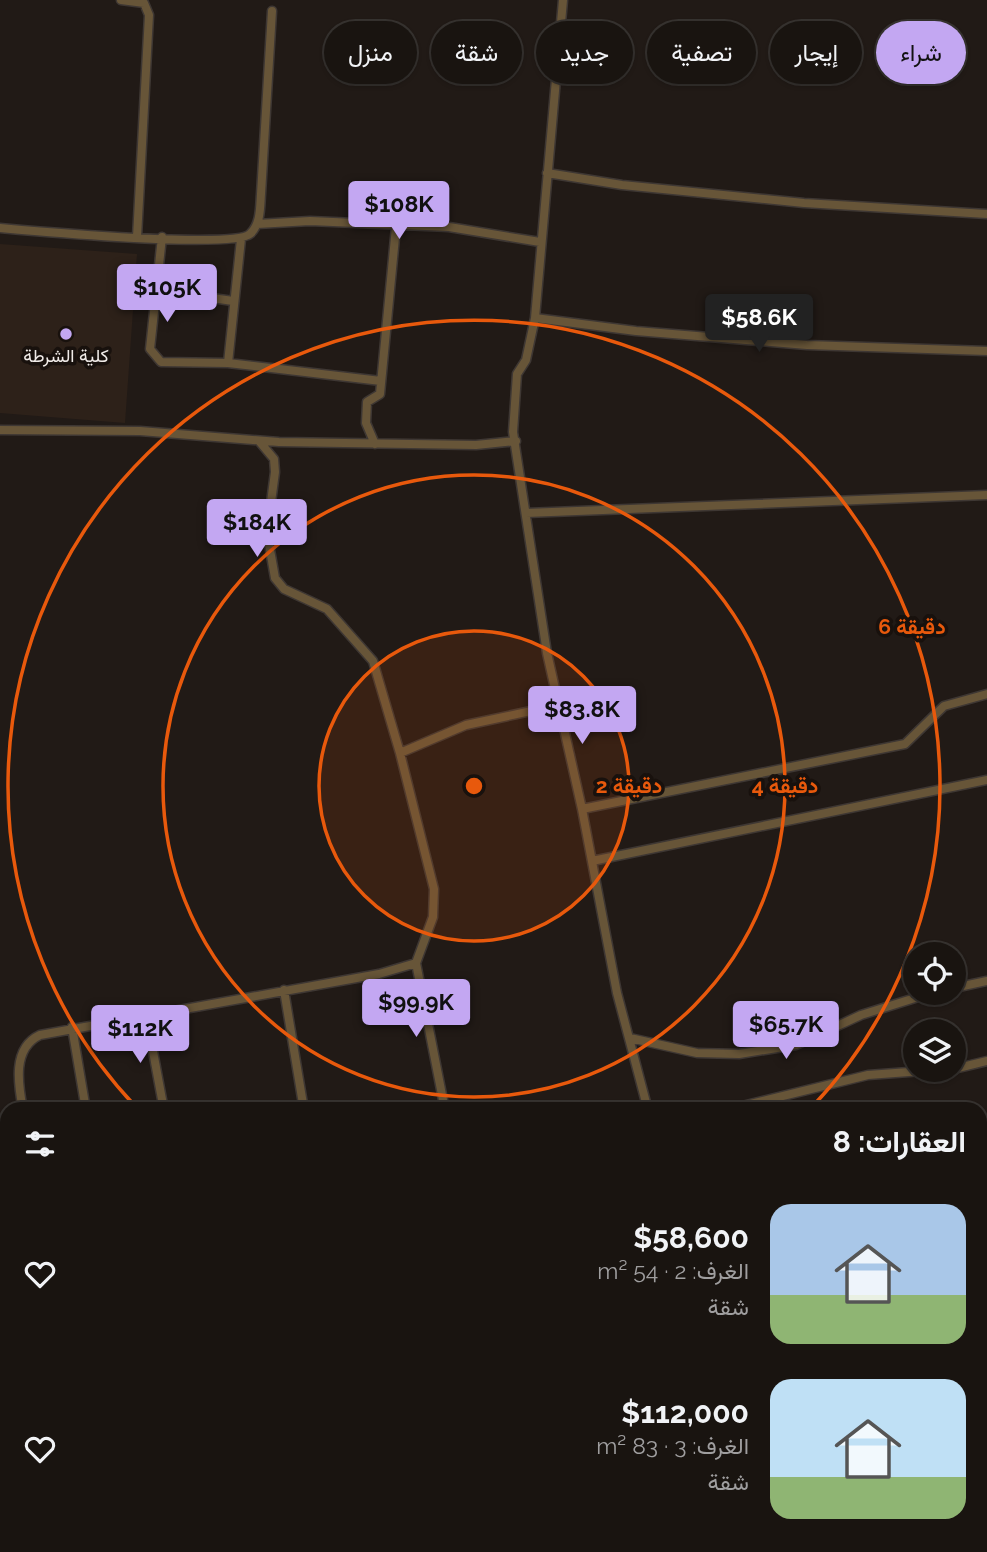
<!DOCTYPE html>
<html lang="ar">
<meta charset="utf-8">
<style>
:root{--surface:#191410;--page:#221d19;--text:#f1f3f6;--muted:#9f9e9f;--line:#373330;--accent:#c3a7f2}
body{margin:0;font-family:Raleway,Vazirmatn,sans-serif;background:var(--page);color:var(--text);direction:rtl;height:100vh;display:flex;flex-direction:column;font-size:26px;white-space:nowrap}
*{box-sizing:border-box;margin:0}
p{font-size:23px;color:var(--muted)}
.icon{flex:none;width:38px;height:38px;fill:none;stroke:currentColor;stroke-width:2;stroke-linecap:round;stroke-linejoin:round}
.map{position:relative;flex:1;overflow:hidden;direction:ltr}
.side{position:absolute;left:0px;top:1102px;width:987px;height:450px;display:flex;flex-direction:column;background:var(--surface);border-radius:21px 21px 0 0;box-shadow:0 2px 5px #0004,0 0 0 2px var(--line);direction:rtl}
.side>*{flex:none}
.hud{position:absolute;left:21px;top:21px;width:945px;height:63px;direction:rtl;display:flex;gap:14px}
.fabs{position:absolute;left:903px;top:942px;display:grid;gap:14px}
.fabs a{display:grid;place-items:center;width:63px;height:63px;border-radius:50%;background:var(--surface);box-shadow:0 2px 5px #0004,0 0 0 2px var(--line);font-size:35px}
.price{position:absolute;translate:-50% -60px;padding:0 16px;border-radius:7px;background:var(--accent);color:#111;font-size:23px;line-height:46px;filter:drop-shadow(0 2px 4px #0008)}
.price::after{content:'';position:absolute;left:50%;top:42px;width:21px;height:16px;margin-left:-10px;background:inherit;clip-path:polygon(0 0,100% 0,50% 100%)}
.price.selected{background:#222;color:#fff}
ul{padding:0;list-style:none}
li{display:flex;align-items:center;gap:21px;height:175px;padding:0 21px}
li span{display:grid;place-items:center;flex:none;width:196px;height:140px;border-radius:21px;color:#555}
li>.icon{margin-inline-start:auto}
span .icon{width:84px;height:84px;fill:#fffc;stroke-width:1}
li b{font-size:30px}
h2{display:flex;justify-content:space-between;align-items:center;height:84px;padding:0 21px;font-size:30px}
.pill{padding:0 24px;border-radius:32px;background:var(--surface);box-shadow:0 2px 5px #0004,0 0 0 2px var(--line);font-size:24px;line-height:63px}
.pill.selected{background:var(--accent);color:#111}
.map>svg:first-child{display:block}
.built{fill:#2d2119}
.industrial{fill:url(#industrial-furrows)}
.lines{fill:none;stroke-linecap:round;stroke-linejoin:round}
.street-casing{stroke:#3e3733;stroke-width:11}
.street{stroke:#675538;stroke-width:8}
.ring{fill:none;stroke:#e8590c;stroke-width:3.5}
.poi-dot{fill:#c3a7f2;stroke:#18110d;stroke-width:2.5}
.labels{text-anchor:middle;stroke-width:7;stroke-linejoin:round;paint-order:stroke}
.poi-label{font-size:18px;fill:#f0ebe8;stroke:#18110d}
.centre{fill:#e8590c;stroke:#18110d;stroke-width:3.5}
.ring-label{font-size:21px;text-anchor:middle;font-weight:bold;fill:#e8590c;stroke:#18110d;stroke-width:7;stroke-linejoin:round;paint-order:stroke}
</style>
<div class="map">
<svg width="987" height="1552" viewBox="0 0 987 1552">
<defs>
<pattern id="industrial-furrows" width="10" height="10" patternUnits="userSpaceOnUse" patternTransform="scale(1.75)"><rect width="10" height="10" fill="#2d2119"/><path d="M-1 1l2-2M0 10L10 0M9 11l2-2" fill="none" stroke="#42372f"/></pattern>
</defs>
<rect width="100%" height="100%" fill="#211a16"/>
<path class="built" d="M 0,244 L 137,254 L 125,423 L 0,413 Z"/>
<path class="industrial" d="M 0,1127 L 7,1157 L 7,1302 L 0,1304 Z"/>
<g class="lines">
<g class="street-casing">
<path id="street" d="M 121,0 L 144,3 L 149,15 L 137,237
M 563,0 L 535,318 L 526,360 L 517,374 L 513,432 L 547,653 L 582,809 L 617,993 L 648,1110
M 547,173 L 622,185 L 804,203 L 987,214
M 257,224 L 310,221 L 449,227 L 540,242
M 0,228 C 34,231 233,249 250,234 C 261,224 260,207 261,194 L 272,11
M 162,237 L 150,349 L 161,362 L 228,363 L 381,381
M 156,290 L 233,301
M 535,318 L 636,331 L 807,345 L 987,351
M 228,363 L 241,239
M 0,430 L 140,431 L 279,442 L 476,445 L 516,441
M 259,441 L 274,459 L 275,472 L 267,533 L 275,578 L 284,589 L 327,609 L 373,661 L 400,753 L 434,889 L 433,917 L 416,963 L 445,1110
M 375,444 L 366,423 L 367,402 L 380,394 L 396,227
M 526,513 L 987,495
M 400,753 L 466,725 L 559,705
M 582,809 L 905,744 L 944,706 L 987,694
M 592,861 L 987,780
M 954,988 L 987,981
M 284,990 L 304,1110
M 146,1014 L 164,1110
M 72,1027 L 86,1110
M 630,1038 L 697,1053 L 739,1054 L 796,1045 L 861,1015 L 934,992
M 954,1069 L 987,1061
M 23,1110 C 18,1084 12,1048 40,1035 L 379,974 L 416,963
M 726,1110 L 868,1075 L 950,1069
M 0,1351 L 7,1350
M 980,1380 L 987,1378
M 980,1411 L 987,1423
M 369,1545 L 371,1552
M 760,1545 L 762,1552
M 464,1552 L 475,1545
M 603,1552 L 604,1545"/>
</g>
<use href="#street" class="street"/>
</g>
<circle cx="474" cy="786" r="155" fill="#e8590c" fill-opacity=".12"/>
<g class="ring">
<circle cx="474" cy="786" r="155"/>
<circle cx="474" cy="786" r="311"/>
<path d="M136 1107A466 466 0 1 1 812 1107"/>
</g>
<circle class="poi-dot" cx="66" cy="334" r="7"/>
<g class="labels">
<g class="poi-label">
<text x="66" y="362">كلية الشرطة</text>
</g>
</g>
<circle cx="474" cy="786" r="10" class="centre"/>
<g class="ring-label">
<text x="912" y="634">6 دقيقة</text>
<text x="629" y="793">2 دقيقة</text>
<text x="785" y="793">4 دقيقة</text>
</g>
</svg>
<div class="fabs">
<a><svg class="icon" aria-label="locate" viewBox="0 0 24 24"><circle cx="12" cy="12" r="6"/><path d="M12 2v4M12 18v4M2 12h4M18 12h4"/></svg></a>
<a><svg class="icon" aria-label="layers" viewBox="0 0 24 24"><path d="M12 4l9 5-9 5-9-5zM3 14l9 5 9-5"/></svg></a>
</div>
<b class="price" style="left:399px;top:241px">$108K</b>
<b class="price" style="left:167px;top:324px">$105K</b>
<b class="price selected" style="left:759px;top:354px">$58.6K</b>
<b class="price" style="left:257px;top:559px">$184K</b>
<b class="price" style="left:582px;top:746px">$83.8K</b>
<b class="price" style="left:416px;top:1039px">$99.9K</b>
<b class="price" style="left:786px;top:1061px">$65.7K</b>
<b class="price" style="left:140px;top:1065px">$112K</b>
<div class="hud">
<a class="pill selected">شراء</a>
<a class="pill">إيجار</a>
<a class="pill">تصفية</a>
<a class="pill">جديد</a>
<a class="pill">شقة</a>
<a class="pill">منزل</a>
</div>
<section class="side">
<h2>العقارات: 8<svg class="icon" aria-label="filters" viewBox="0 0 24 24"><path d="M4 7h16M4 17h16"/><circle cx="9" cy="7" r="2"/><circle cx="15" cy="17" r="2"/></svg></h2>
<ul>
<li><span style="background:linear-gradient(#a9c7e8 65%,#8fb573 0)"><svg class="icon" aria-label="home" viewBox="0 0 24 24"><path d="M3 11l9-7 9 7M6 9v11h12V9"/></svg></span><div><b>$58,600</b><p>الغرف: 2 · 54 m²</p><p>شقة</p></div><svg class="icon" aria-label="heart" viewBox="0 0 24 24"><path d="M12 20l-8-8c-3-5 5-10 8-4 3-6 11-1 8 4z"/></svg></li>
<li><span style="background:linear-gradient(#bfe0f5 70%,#8fb573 0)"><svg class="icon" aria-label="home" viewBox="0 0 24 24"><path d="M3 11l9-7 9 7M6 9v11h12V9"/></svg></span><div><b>$112,000</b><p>الغرف: 3 · 83 m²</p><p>شقة</p></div><svg class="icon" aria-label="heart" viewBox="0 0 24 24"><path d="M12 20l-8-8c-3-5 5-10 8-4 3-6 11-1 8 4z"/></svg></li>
</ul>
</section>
</div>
